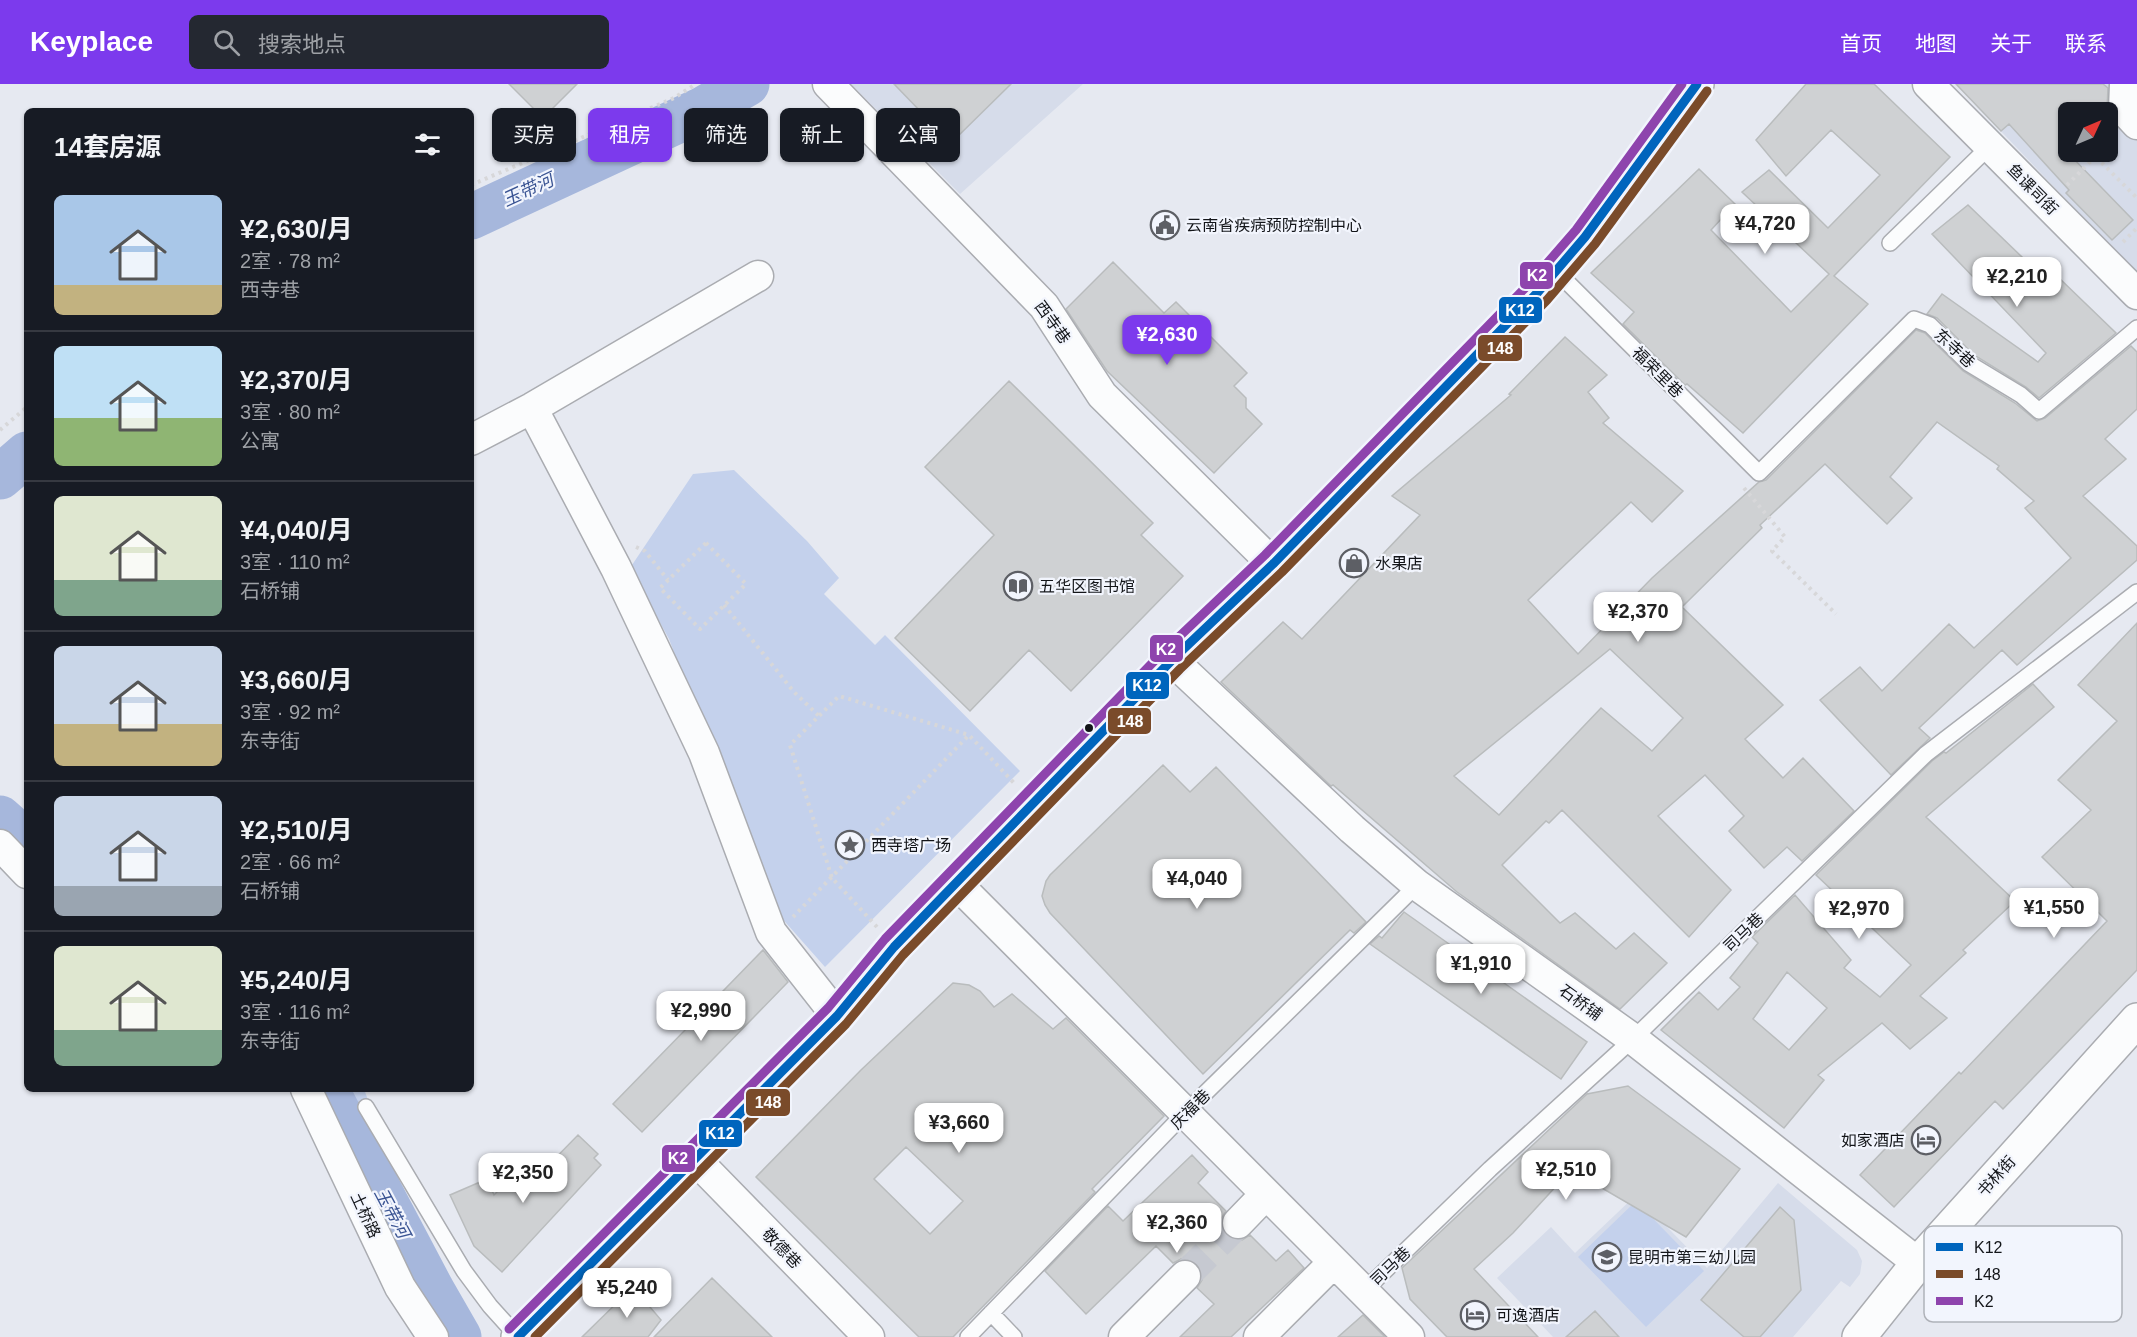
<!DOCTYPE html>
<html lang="zh">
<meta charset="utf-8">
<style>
:root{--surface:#171b24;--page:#242831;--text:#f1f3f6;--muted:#9ea1a6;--line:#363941;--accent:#7c3aed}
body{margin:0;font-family:Helvetica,"Noto Sans SC",sans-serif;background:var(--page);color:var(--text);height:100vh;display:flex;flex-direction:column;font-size:22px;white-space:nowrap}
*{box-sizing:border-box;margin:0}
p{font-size:20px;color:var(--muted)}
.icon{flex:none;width:33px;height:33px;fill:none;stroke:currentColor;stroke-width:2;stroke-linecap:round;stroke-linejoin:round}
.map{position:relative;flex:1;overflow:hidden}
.side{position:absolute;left:24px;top:24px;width:450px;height:984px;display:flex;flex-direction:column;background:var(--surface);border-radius:9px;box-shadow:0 2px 4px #0004}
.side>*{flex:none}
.hud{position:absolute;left:492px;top:24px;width:570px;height:54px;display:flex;gap:12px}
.needle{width:39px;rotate:46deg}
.fabs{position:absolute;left:2058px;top:18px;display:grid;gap:12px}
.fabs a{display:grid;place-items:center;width:60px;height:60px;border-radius:9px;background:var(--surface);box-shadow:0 2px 4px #0004;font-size:30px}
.price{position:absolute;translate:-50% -51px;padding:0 14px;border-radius:12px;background:#fff;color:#222;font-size:20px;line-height:39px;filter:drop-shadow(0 2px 3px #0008)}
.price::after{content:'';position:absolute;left:50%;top:36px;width:18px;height:14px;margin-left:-9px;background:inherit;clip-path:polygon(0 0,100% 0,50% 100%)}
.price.active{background:var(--accent);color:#fff}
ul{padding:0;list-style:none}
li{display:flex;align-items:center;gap:18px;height:150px;padding:0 30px}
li+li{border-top:2px solid var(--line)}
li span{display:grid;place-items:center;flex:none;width:168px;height:120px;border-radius:9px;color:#555}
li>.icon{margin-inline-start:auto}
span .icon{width:72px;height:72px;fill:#fffc;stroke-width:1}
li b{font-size:26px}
h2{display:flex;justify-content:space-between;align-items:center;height:72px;padding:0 30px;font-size:26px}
.chip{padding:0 21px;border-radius:9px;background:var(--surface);box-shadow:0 2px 4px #0004;font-size:21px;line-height:54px}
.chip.active{background:var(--accent);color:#fff}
header{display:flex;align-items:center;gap:36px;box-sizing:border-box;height:84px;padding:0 30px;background:var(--accent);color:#fff}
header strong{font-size:28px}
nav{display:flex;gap:33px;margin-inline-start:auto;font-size:21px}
.search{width:420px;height:54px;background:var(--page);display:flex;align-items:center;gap:15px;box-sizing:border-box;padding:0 21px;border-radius:9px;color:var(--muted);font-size:22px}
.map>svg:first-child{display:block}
.built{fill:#d6dcea;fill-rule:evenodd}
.green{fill:#c4d1ec}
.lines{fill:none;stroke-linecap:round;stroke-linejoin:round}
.river{stroke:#a6b7dc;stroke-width:45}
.building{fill:#cfd1d3;stroke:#b9bcbd;stroke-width:1.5;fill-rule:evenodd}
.street-tunnel{stroke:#c6c9d1;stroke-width:30;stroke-dasharray:30 15;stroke-linecap:butt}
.lane-casing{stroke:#aaacb1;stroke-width:18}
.street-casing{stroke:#aaacb1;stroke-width:33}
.secondary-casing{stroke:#aaacb1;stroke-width:36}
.path{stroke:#d7d7d9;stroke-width:4;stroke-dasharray:3 4.5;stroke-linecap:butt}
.lane{stroke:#fbfcfd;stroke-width:15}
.street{stroke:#fbfcfd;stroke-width:30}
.secondary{stroke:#fbfcfd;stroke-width:33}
.bus-1-casing{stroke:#f2f5fd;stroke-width:14}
.bus-2-casing{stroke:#f2f5fd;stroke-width:14}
.bus-3-casing{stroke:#f2f5fd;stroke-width:14}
.bus-1{stroke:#0065bd;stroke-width:9}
.bus-2{stroke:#7a4b2a;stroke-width:9}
.bus-3{stroke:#8e44ad;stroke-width:9}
.bus-dot{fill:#131519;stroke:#f2f5fd;stroke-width:2}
.labels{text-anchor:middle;stroke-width:4.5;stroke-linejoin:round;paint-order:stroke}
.street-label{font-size:16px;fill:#131519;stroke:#f2f5fd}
.poi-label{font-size:16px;fill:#131519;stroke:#f2f5fd;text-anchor:start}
.water-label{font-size:18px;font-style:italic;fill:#3a5493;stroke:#f2f5fd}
.key{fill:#f2f5fd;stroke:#afb2b9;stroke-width:1.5}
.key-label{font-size:16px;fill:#131519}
.line-badge{stroke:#f2f5fd;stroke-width:2}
.badge-label{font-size:16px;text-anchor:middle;font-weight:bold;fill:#fff}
</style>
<header>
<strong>Keyplace</strong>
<div class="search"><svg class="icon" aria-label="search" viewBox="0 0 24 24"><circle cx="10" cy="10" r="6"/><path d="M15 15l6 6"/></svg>搜索地点</div>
<nav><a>首页</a><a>地图</a><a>关于</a><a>联系</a></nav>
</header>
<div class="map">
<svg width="2137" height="1253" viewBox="0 0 2137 1253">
<rect width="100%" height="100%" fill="#e6e9f1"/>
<path class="built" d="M 851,0 L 1083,0 L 960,110 Z
M 1956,0 L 2137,0 L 2137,190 L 2059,108 ZM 2068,28 L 2108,28 L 2108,68 L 2068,68 Z
M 1778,1099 L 1857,1166 L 1862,1177 L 1860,1190 L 1850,1203 L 1841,1197 L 1793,1253 L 1553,1253 L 1497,1194 L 1551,1143 L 1575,1169 L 1636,1111 L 1707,1184 Z"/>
<path class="green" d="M 734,386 L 807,457 L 839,494 L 824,510 L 875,561 L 885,551 L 1020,687 L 825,883 L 771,822 L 669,555 L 630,484 L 693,390 Z
M 346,1005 L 364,1005 L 383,1057 L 372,1060 Z
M 1636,1117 L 1704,1187 L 1646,1243 L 1578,1173 Z"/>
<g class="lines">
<path class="river" d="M 471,133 L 701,26 L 747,0
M 0,393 L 27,370
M 0,734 L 27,758
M 326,1005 L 432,1206 L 459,1253"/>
</g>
<path class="building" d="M 509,0 L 577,0 L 543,34 Z
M 894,0 L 1011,0 L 951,59 Z
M 1806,0 L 1874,0 L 1950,73 L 1834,192 L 1868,220 L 1743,349 L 1687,300 L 1685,301 L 1623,240 L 1634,228 L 1591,189 L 1699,85 L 1735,120 L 1711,146 L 1791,228 L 1829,190 L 1742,108 L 1769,86 L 1828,144 L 1880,91 L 1831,46 L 1786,92 L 1756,56 Z
M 1956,0 L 2103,0 L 2108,4 L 2107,25 L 2103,28 L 2068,28 L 2068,69 L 2133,136 L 2112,156 L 2066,109 L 2069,106 L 2009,40 L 2001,47 Z
M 1968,121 L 2049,199 L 2057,192 L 2116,249 L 2039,314 L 2026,303 L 1974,271 L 1937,234 L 1927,230 L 1942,210 L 2038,278 L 2046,269 L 1932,150 Z
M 1113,178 L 1164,229 L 1176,218 L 1247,289 L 1234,302 L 1246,314 L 1246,324 L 1262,340 L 1214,389 L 1107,287 L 1066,225 Z
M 1916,246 L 1925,249 L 1963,287 L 2015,319 L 2037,337 L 2045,334 L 2131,262 L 2137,268 L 2137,325 L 2105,355 L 2126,375 L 2083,412 L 2137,462 L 2137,476 L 2017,581 L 2002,566 L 1919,644 L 1930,654 L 1891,691 L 1820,616 L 1860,583 L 1882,607 L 1949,540 L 1974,564 L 2071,474 L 2025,424 L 2034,417 L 1997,385 L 1999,382 L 1937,338 L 1890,393 L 1912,414 L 1887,440 L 1825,380 L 1760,441 L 1762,444 L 1682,523 L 1783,621 L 1745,655 L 1783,694 L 1803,674 L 1854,727 L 1802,777 L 1787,763 L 1764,784 L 1729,747 L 1744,732 L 1705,691 L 1658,732 L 1731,806 L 1689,853 L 1562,726 L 1549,739 L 1546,737 L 1502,781 L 1560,839 L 1575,829 L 1616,865 L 1634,849 L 1667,879 L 1620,925 L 1457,808 L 1333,701 L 1331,702 L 1221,598 L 1283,538 L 1302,555 L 1420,431 L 1392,412 L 1511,311 L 1509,310 L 1565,253 L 1607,291 L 1588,308 L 1609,334 L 1603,339 L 1683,407 L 1652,438 L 1631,418 L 1528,516 L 1578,570 L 1652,494 L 1759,398 L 1766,396 ZM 1610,565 L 1683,634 L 1652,667 L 1601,624 L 1499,731 L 1454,692 Z
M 1009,297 L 1153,439 L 1141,451 L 1183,492 L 1071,607 L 1029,566 L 970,627 L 895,554 L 994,451 L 925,383 Z
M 2137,539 L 2137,886 L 2003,1025 L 1995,1017 L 1894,1123 L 1860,1091 L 1959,988 L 1961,990 L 2107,837 L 2042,773 L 2091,726 L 2058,696 L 2117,637 L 2078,601 Z
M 2033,600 L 2054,623 L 1926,733 L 2015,817 L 1963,866 L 1966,869 L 1920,912 L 1947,934 L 1910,965 L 1882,939 L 1818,991 L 1824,996 L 1784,1044 L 1661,946 L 1699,908 L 1718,926 L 1740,903 L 1730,894 L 1758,859 L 1752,853 L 1795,811 L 1851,876 L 1844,884 L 1880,913 L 1911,881 L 1816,791 L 1932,677 L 1944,668 L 1946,669 ZM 1787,888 L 1827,924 L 1789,966 L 1753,935 Z
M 1163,681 L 1190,708 L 1216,683 L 1366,838 L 1354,849 L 1350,846 L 1203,990 L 1050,829 L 1045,821 L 1042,812 L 1046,797 L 1050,791 Z
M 1404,828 L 1587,958 L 1561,995 L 1370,860 L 1379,852 L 1382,854 Z
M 763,866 L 788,898 L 642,1048 L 613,1020 Z
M 953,899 L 969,901 L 980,907 L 994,923 L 1012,910 L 1053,945 L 1066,934 L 1164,1032 L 1092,1105 L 1095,1108 L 953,1253 L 919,1253 L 756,1093 L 861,986 ZM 906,1063 L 963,1117 L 930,1150 L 874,1095 Z
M 1628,1002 L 1740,1085 L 1686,1153 L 1571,1086 L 1513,1149 L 1474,1185 L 1538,1253 L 1447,1253 L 1410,1215 L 1402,1184 L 1587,1010 Z
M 578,1051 L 598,1070 L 594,1074 L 601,1081 L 502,1188 L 474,1162 L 450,1111 L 487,1095 L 494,1111 L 519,1086 L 532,1098 Z
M 1192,1071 L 1208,1088 L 1198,1099 L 1226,1127 L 1221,1135 L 1221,1143 L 1226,1151 L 1234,1156 L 1242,1156 L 1250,1151 L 1276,1177 L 1288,1166 L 1304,1184 L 1231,1253 L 1180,1253 L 1214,1220 L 1197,1204 L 1202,1196 L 1201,1187 L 1198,1180 L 1189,1175 L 1181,1175 L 1173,1179 L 1156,1162 L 1086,1230 L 1045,1187 L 1108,1122 L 1123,1137 Z
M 1780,1123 L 1794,1136 L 1801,1206 L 1760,1253 L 1744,1253 L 1701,1216 Z
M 712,1194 L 772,1253 L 654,1253 Z
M 633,1203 L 661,1236 L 648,1253 L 582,1253 Z
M 1595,1227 L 1619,1253 L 1566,1253 Z
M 1363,1231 L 1385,1253 L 1338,1253 Z"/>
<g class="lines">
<path class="street-tunnel" d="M 1185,1192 L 1238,1139"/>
<g class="lane-casing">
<path id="lane" d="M 1890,159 L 1990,62
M 1556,187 L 1759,389 L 1914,235 L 1930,241 L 1968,279 L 2021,311 L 2039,327 L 2137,244
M 366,1023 L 464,1187 L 490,1222 L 518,1253
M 1364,1207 L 1490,1085 L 1633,955 L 1926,670 L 2137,508
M 991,1229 L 1014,1253
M 968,1253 L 1186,1028 L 1417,801"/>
</g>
<g class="street-casing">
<path id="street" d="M 828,0 L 1044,222 L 1102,311 L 1273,480
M 1928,0 L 2137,210
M 2125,0 L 2124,26 L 2137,40
M 532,324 L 616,484 L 704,669 L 771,848 L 837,932
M 471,356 L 532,324 L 758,192
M 1172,576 L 1352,745 L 1417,801 L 1633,955 L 1918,1179
M 0,761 L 27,789
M 956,799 L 1409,1253
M 306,1005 L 400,1203 L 433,1253
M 695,1075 L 869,1253
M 1238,1139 L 1266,1110
M 1124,1253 L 1185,1192
M 1259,1253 L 1334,1178"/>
</g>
<g class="secondary-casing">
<path id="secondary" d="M 518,1253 L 837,932 L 894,863 L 1172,576 L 1273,480 L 1538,208 L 1585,153 L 1697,0
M 1859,1253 L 1918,1179 L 2137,936"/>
</g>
<path class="path" d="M 2091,68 L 2137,114
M 471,101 L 674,14 L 696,0
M 2067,101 L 2096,72
M 2123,158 L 2137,144
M 0,346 L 27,323
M 1744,404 L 1785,453 L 1772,467 L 1836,530
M 706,459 L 746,500 L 700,545 L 660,504 Z
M 636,463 L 645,467 L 668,496
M 724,521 L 794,608 L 819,632
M 793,833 L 969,651 L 1014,699
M 877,843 L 832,794 L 790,661 L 839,612 L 969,651"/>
<use href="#lane" class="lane"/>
<use href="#street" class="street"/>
<use href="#secondary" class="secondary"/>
<g class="bus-1-casing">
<path id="bus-1" d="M 518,1253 L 837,932 L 894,863 L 1172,576 L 1273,480 L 1538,208 L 1585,153 L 1697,0"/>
</g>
<g class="bus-2-casing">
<path id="bus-2" d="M 535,1253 L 846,940 L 903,871 L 1180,585 L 1282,488 L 1547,216 L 1595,160 L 1707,7"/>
</g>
<g class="bus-3-casing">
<path id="bus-3" d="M 509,1245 L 828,924 L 885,855 L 1163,568 L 1265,471 L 1529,200 L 1576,146 L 1682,0"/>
</g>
<use href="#bus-1" class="bus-1"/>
<use href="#bus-2" class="bus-2"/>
<use href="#bus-3" class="bus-3"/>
</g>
<defs>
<g id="civic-ring" transform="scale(1.5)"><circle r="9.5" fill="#f2f5fd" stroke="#5d5f65" stroke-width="1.5"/><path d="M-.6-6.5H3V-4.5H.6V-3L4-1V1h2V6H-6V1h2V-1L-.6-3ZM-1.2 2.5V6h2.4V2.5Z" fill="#5d5f65"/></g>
<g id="shop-ring" transform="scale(1.5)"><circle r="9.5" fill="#f2f5fd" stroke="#5d5f65" stroke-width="1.5"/><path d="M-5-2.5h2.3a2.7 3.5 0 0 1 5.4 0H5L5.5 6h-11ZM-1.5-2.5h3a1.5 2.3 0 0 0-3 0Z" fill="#5d5f65"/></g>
<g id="library-ring" transform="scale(1.5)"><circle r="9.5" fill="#f2f5fd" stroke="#5d5f65" stroke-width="1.5"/><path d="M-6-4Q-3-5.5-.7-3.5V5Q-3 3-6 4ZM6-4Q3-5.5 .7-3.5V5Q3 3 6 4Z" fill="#5d5f65"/></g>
<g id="sight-ring" transform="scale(1.5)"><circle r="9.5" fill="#f2f5fd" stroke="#5d5f65" stroke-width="1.5"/><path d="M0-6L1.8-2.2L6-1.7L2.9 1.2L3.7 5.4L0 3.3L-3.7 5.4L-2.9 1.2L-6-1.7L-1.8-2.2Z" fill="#5d5f65"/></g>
<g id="hotel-ring" transform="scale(1.5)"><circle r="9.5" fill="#f2f5fd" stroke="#5d5f65" stroke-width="1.5"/><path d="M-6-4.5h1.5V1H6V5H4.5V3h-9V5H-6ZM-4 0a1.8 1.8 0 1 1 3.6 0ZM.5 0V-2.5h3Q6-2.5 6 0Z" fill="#5d5f65"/></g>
<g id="school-ring" transform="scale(1.5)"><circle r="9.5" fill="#f2f5fd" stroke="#5d5f65" stroke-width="1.5"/><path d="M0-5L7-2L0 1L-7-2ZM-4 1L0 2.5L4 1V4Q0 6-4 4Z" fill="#5d5f65"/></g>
</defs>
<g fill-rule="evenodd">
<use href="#civic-ring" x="1165" y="141"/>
<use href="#shop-ring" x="1354" y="479"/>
<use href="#library-ring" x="1018" y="502"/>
<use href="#sight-ring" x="850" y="761"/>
<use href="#hotel-ring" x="1926" y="1056"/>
<use href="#school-ring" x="1607" y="1173"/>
<use href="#hotel-ring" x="1475" y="1231"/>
</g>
<circle class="bus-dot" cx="1089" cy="644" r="5"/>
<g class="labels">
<g class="street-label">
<text transform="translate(2033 105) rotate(45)" y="6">鱼课司街</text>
<text transform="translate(1053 238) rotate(54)" y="6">西寺巷</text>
<text transform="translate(1955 264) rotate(43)" y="6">东寺巷</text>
<text transform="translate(1658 288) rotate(45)" y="6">福荣里巷</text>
<text transform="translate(1743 848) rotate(-44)" y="6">司马巷</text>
<text transform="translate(1581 918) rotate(36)" y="6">石桥铺</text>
<text transform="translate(1190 1025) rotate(-45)" y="6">庆福巷</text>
<text transform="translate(1996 1092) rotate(-48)" y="6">书林街</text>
<text transform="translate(366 1131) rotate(65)" y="6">土桥路</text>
<text transform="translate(782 1164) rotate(46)" y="6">敬德巷</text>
<text transform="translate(1390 1182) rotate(-44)" y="6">司马巷</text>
</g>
<g class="poi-label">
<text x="1186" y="147">云南省疾病预防控制中心</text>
<text x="1375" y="485">水果店</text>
<text x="1039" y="508">五华区图书馆</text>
<text x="871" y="767">西寺塔广场</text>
<text x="1905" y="1062" text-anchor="end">如家酒店</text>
<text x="1628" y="1179">昆明市第三幼儿园</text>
<text x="1496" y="1237">可逸酒店</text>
</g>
<g class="water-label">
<text transform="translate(528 106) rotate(-25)" y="6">玉带河</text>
<text transform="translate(392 1129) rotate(62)" y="6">玉带河</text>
</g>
</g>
<rect x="1924" y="1142" width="198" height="96" rx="9" class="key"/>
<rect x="1936" y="1159" width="27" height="8" fill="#0065bd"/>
<rect x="1936" y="1186" width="27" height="8" fill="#7a4b2a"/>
<rect x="1936" y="1213" width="27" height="8" fill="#8e44ad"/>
<g class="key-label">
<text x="1974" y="1169">K12</text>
<text x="1974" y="1196">148</text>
<text x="1974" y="1223">K2</text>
</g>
<g class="line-badge">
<rect x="1519" y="177" width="35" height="29" rx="6" fill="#8e44ad"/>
<rect x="1498" y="212" width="45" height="28" rx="6" fill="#0065bd"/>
<rect x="1477" y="250" width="46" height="28" rx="6" fill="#7a4b2a"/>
<rect x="1149" y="550" width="35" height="29" rx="6" fill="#8e44ad"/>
<rect x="1125" y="587" width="45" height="29" rx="6" fill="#0065bd"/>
<rect x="1107" y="623" width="45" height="28" rx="6" fill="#7a4b2a"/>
<rect x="745" y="1004" width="46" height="29" rx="6" fill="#7a4b2a"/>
<rect x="698" y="1035" width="45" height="29" rx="6" fill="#0065bd"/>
<rect x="661" y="1060" width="35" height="29" rx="6" fill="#8e44ad"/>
</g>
<g class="badge-label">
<text x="1537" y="197">K2</text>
<text x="1520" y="232">K12</text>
<text x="1500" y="270">148</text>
<text x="1166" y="571">K2</text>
<text x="1147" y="607">K12</text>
<text x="1130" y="643">148</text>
<text x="768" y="1024">148</text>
<text x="720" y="1055">K12</text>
<text x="678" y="1080">K2</text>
</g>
</svg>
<div class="fabs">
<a><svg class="needle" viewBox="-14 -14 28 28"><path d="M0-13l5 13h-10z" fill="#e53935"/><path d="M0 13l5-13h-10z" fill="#9ea1a6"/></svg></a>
</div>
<b class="price" style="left:1765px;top:171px">¥4,720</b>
<b class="price" style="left:2017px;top:224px">¥2,210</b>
<b class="price active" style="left:1167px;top:282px">¥2,630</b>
<b class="price" style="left:1638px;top:559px">¥2,370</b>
<b class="price" style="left:1197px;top:826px">¥4,040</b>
<b class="price" style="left:2054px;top:855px">¥1,550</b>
<b class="price" style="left:1859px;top:856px">¥2,970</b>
<b class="price" style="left:1481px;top:911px">¥1,910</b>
<b class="price" style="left:701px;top:958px">¥2,990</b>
<b class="price" style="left:959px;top:1070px">¥3,660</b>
<b class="price" style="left:1566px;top:1117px">¥2,510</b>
<b class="price" style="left:523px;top:1120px">¥2,350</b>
<b class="price" style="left:1177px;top:1170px">¥2,360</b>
<b class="price" style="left:627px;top:1235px">¥5,240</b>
<div class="hud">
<a class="chip">买房</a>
<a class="chip active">租房</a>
<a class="chip">筛选</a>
<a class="chip">新上</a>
<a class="chip">公寓</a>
</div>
<section class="side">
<h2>14套房源<svg class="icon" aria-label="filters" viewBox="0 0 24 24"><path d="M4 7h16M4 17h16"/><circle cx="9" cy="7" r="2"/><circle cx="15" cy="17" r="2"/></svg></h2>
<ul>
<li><span style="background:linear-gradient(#a9c7e8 75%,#c2b280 0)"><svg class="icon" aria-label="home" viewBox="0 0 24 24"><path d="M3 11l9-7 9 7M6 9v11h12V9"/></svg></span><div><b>¥2,630/月</b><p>2室 · 78 m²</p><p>西寺巷</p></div></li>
<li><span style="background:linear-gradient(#bfe0f5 60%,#8fb573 0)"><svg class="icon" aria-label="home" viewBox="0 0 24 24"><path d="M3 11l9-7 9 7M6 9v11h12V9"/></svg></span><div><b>¥2,370/月</b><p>3室 · 80 m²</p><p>公寓</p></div></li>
<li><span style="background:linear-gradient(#dfe7d0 70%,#7fa58c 0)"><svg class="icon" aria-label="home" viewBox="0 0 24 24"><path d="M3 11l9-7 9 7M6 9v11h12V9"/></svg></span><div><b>¥4,040/月</b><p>3室 · 110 m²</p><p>石桥铺</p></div></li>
<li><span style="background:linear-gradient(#c9d6e8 65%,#c2b280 0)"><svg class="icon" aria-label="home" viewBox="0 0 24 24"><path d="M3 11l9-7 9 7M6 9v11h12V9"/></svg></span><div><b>¥3,660/月</b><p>3室 · 92 m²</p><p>东寺街</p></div></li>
<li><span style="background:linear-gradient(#c9d6e8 75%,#9aa5b1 0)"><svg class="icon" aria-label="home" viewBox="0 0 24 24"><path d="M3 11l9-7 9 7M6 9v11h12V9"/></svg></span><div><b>¥2,510/月</b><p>2室 · 66 m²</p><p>石桥铺</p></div></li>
<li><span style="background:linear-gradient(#dfe7d0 70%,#7fa58c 0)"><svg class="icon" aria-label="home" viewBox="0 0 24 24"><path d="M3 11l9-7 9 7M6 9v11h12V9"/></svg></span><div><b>¥5,240/月</b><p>3室 · 116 m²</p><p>东寺街</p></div></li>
</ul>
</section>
</div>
